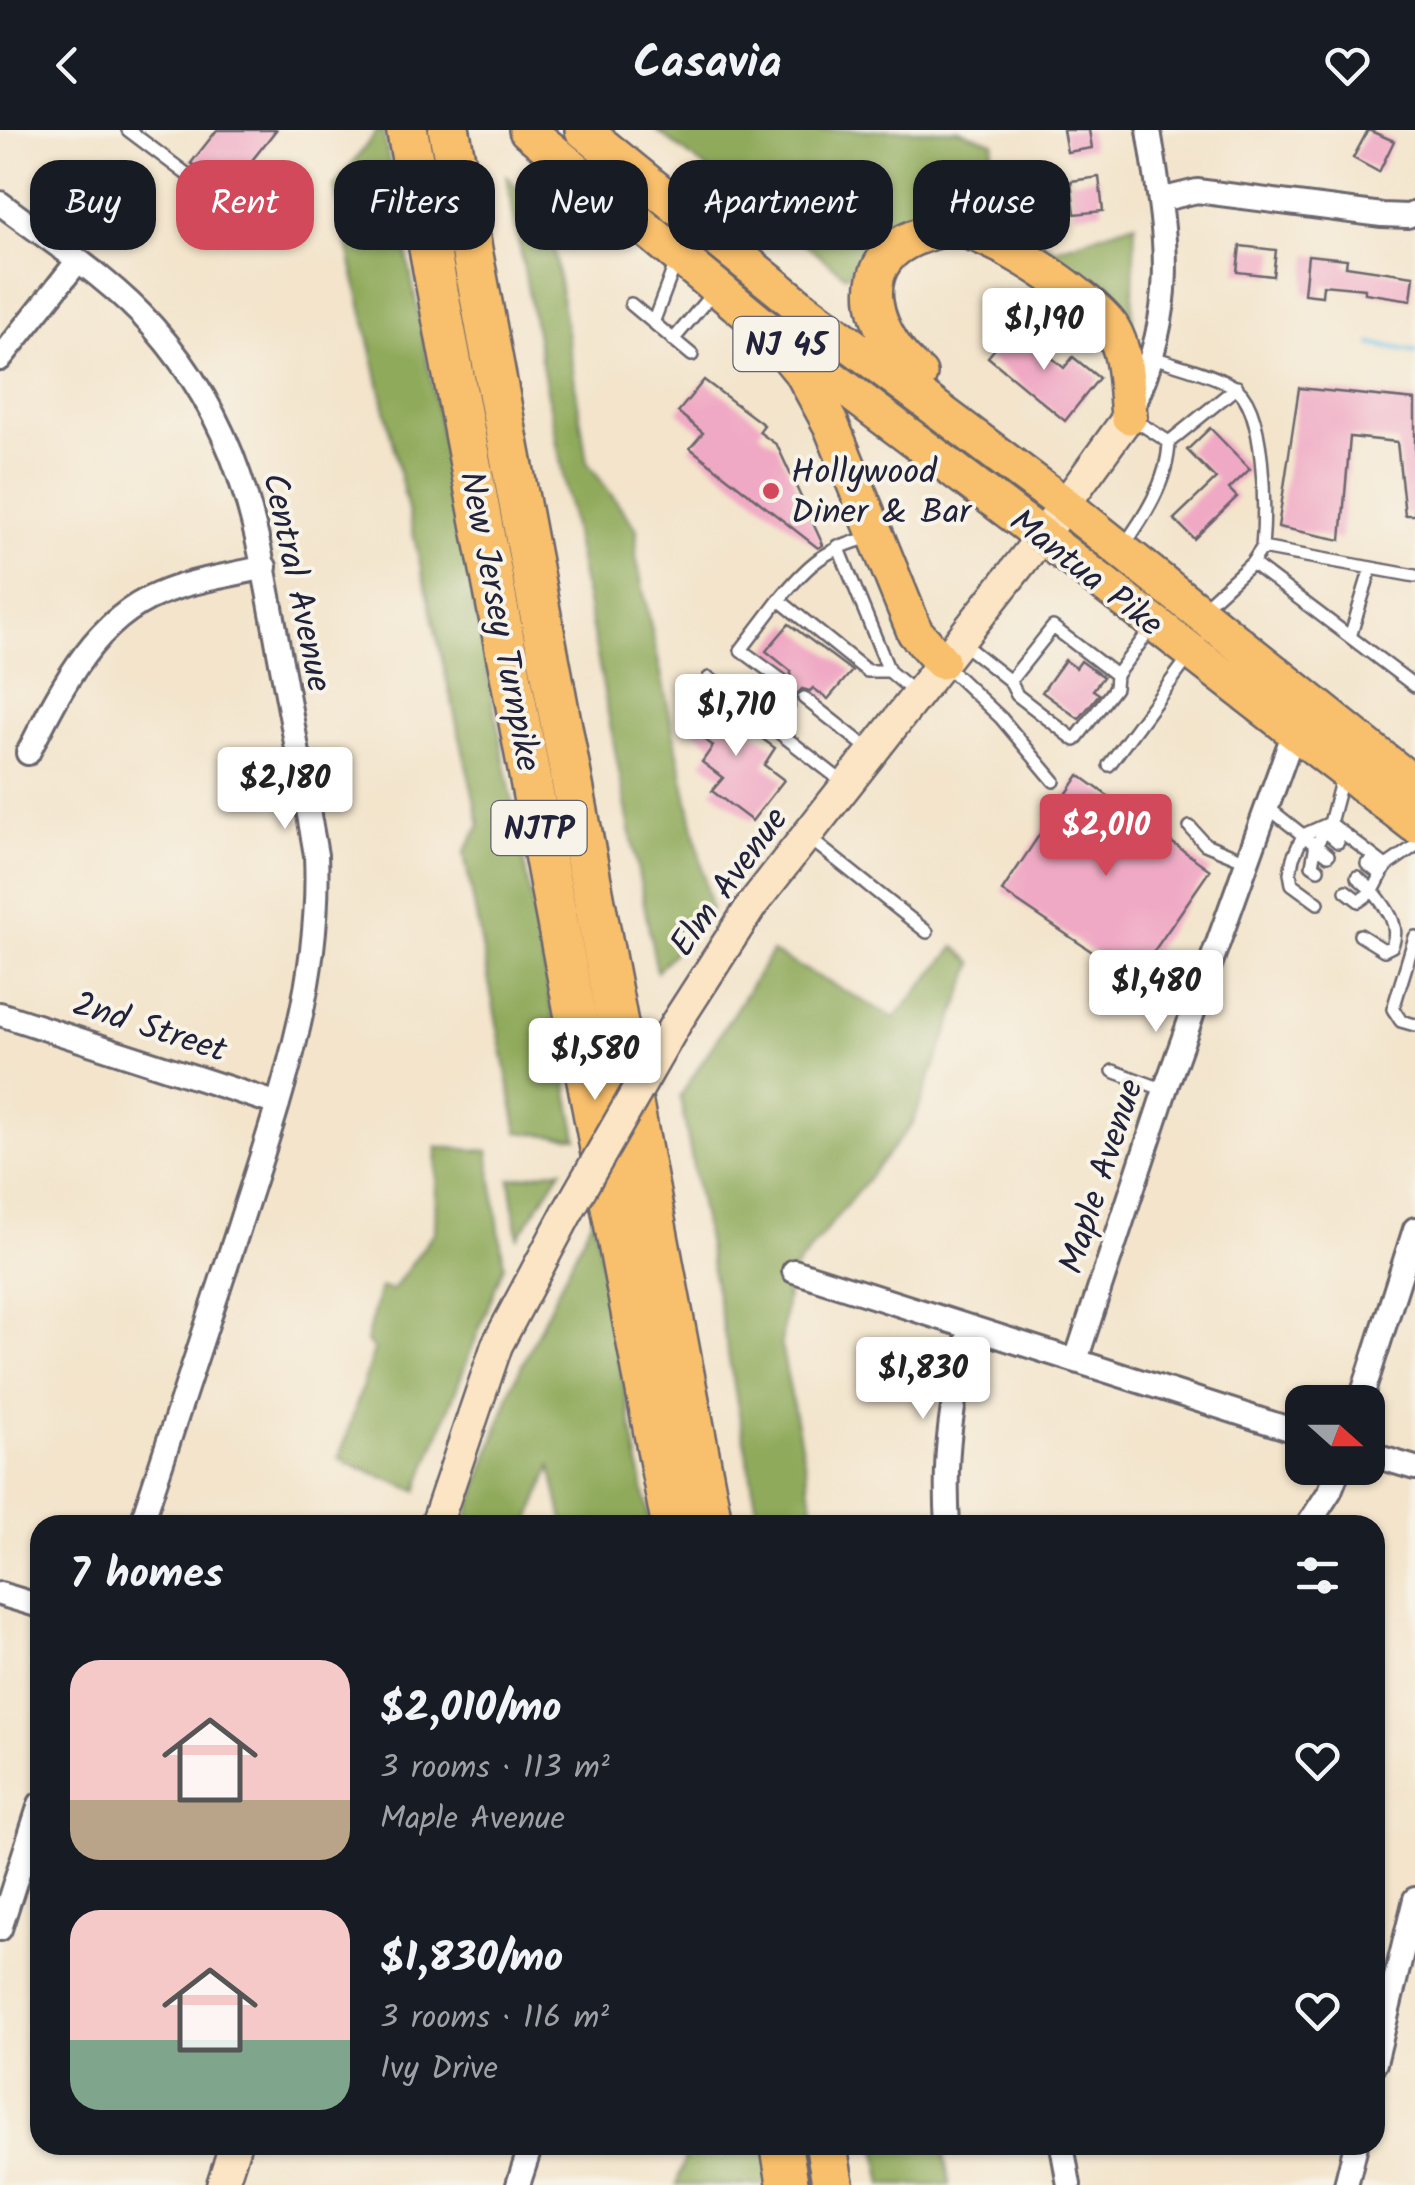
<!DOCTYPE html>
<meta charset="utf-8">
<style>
:root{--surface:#171b24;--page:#20242c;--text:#f1f3f6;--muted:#9ea1a6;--accent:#d1495b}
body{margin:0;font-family:Kalam,sans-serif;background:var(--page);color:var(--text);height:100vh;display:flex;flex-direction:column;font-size:38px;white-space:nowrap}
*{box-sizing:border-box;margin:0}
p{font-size:32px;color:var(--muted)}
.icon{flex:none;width:55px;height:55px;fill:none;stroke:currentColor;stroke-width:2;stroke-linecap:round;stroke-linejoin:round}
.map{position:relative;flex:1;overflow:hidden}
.sheet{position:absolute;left:30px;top:1385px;width:1355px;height:640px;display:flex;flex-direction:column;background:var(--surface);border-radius:30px;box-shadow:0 2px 8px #0004}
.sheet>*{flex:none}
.top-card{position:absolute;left:30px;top:30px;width:1355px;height:90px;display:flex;gap:20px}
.needle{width:65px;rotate:111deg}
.controls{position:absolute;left:1285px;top:1255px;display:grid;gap:20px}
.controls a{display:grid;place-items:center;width:100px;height:100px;border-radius:20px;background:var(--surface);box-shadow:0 2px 8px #0004;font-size:50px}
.price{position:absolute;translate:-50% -85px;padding:0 22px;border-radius:10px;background:#fff;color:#222;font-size:32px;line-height:65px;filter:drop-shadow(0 2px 5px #0008)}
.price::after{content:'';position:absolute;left:50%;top:60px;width:30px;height:22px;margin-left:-15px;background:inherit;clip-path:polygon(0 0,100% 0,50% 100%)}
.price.current{background:var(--accent);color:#fff}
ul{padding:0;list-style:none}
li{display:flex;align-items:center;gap:30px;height:250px;padding:0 40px}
li span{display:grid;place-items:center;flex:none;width:280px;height:200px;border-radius:30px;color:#555}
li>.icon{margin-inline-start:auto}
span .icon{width:120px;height:120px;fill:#fffc;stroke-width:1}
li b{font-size:42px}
h2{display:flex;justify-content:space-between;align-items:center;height:120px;padding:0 40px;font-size:42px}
.tag{padding:0 35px;border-radius:30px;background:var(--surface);box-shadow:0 2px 8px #0004;font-size:35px;line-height:90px}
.tag.current{background:var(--accent);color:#fff}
header{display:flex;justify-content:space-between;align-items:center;height:130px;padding:0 40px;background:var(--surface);font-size:45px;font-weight:700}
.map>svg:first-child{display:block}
.forest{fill:#90aa5c;stroke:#59664c;stroke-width:2.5}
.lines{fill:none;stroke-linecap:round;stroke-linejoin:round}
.stream{stroke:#6dc1ea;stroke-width:5}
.building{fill:#f0a9c4}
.lane-casing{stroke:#6b666d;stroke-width:16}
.street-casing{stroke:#6b666d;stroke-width:28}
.secondary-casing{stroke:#6b666d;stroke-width:35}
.primary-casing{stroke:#6b666d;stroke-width:40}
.highway-casing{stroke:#6b666d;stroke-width:45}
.lane{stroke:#fff;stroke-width:11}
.street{stroke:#fff;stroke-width:22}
.secondary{stroke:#fce5c4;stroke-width:30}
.primary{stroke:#f8bf6c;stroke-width:35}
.highway{stroke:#f8bf6c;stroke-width:40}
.secondary-bridge-casing{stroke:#6b666d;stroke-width:35;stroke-linecap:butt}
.secondary-bridge{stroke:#fce5c4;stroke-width:30}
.poi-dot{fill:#d1495b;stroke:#f7f3e8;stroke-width:4}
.labels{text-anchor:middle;stroke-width:8;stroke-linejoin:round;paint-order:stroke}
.shield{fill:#f7f3e8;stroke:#62616f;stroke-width:2.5}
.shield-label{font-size:32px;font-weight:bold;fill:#22223b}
.poi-label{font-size:35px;fill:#22223b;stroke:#f7f3e8;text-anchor:start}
.street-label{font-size:35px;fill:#22223b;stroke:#f7f3e8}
</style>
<header><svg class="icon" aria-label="back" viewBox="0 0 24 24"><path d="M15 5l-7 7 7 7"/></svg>Casavia<svg class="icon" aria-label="heart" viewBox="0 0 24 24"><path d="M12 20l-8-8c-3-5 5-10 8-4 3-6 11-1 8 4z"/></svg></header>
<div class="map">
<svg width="1415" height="2055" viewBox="0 0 1415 2055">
<rect width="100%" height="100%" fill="#f7f3e8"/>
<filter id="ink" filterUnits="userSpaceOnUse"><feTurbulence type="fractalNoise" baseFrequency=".01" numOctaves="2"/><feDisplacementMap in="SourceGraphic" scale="20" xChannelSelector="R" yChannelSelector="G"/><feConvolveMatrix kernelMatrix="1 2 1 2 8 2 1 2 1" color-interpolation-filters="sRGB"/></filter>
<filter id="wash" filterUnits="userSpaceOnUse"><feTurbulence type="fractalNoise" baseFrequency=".0048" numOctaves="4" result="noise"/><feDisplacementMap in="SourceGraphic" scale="40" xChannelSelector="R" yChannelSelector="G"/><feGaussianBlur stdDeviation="2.25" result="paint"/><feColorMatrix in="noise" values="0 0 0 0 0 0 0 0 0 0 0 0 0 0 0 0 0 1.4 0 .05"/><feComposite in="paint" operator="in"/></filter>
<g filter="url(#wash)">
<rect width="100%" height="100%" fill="#f3e4cb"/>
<path class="forest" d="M 378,0 L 383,0 L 577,1008 L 518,1002 L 464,723 L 480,695 L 334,57 Z
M 656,0 L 958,0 L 994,12 L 979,76 L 1056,119 L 1135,93 L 1132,196 C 1122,185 1112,172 1100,162 C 1068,138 967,72 928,80 C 889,88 869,117 846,146 Z
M 506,44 L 552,105 L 587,332 L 637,399 L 636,426 L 711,779 L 657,842 Z
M 955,817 L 974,833 L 913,993 L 789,1146 L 781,1215 L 817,1395 L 760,1395 L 680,967 L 772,822 L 895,888 Z
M 437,1017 L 488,1021 L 504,1135 L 417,1361 L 339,1329 L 374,1220 L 366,1211 L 380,1157 L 392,1161 L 435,1101 Z
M 562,1039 L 518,1107 L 510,1049 Z
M 593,1086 L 650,1395 L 564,1395 L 551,1336 L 528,1395 L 464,1395 L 513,1254 Z
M 683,2015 L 766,2015 L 773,2055 L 676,2055 L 686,2025 Z
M 876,2015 L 942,2015 L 950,2055 L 883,2055 Z"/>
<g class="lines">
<path class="stream" d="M 1372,214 L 1415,222"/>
</g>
<g id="blocks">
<path class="building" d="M 217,0 L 276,0 L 227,62 L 191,33 Z
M 1063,0 L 1089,0 L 1092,18 L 1067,22 Z
M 1368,0 L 1394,11 L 1379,42 L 1353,28 Z
M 1099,47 L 1103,81 L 1075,84 L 1071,51 Z
M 1240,116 L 1276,120 L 1273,146 L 1237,142 Z
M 1308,125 L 1347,129 L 1346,136 L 1414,146 L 1411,170 L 1365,163 L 1365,159 L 1323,155 L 1322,166 L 1304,164 Z
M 1014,196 L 1064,238 L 1073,227 L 1099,248 L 1065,291 L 988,227 Z
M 704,250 L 764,295 L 759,302 L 777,315 L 823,415 L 818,418 L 690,318 L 703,303 L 678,282 Z
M 1299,258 L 1415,270 L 1415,385 L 1405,385 L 1397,312 L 1350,307 L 1341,410 L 1278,397 Z
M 1210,298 L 1250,339 L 1229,359 L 1237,367 L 1194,409 L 1174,389 L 1216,349 L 1187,320 Z
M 789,494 L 852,541 L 828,569 L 813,558 L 810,561 L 802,559 L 795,566 L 795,577 L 775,561 L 790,557 L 791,541 L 766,521 Z
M 1065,530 L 1076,538 L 1081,531 L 1103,547 L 1093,560 L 1099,564 L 1079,589 L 1042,562 Z
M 703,566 L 775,618 L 764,635 L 784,650 L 752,691 L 712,661 L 723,648 L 702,632 L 713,616 L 684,592 Z
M 1079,645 L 1210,740 L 1134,850 L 1002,761 Z"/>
</g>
</g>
<g filter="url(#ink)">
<use href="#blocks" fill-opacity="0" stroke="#6b666d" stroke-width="2.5"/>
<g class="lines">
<g class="lane-casing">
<path id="lane" d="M 128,0 L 249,91
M 631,174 L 692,225
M 653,193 L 677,129
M 673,210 L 716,159
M 1153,227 C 1179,236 1210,243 1233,256 C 1267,275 1265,384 1262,418 L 1415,446
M 1169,312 L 1237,257
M 838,416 L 889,541 L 916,564
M 1122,418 C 1144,388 1168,351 1169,312 L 1133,289
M 1262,418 L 1252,433 L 1415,556
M 779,470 C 809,433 825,419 871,407
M 1204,477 L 1252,433
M 1350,507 L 1371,438
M 962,513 L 1010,551 L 1017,565 L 1075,610 L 1115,558 L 1116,545 L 1153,496
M 944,534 L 1001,588 L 1054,651
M 709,548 L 844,653
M 783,551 L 741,520 L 779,470 L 867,541 L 889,541
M 1010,551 L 1053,497 L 1116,545
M 804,568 L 871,621
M 1109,635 L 1189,527
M 1266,676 L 1328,725
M 1330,693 L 1386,736
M 1190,697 L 1205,714 L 1246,731
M 1325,701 L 1338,712
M 809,708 L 927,802
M 1367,734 L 1381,745
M 1318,739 L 1312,735 L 1316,715 L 1330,693 L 1343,644
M 1346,761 L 1359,771 L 1373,761 L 1357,747
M 1318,773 L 1292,754 L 1290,743 L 1293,728 L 1303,705 L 1330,693
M 1360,805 L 1384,820 L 1392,816 C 1401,795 1386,777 1373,761 L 1386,736 L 1415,716
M 1415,807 L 1393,879 L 1401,891 L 1415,895
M 1113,941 L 1165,960"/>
</g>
<g class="street-casing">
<path id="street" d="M 1160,70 L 1197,61 L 1382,85 L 1408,86 L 1415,83
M 0,73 C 51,112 110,148 153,197 C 239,294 256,392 278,516 C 291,585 304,655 316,725 C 322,855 278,974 239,1097 C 206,1196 174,1296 141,1395
M 0,229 L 77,132
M 1132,280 C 1179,169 1167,114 1149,0
M 28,623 C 59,563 92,491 159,464 C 191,450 230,446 265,437
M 0,884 L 278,974
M 794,1141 L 1302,1303
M 1076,1230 L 1165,960 L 1294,602
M 1360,1272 L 1415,1099
M 1368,1324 L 1415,1338
M 948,1395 C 943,1322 952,1267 971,1197
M 1308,1395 L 1330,1361 L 1339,1338
M 0,1464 L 40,1476
M 0,1799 L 40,1674
M 1375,1933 L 1415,1769
M 1062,2015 L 1069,2055
M 518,2055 L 531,2015
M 1346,2055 L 1356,2015"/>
</g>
<g class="secondary-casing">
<path id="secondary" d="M 676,893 L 752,775 L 1042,406 L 1129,286
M 436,1395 L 497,1215 L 567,1083
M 222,2055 L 235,2015"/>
</g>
<g class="primary-casing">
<path id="primary" d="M 527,0 L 769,201 L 1042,406 L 1415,695
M 583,0 L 802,178 L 1065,375 L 1415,655
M 791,229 L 804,245 L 831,295 L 915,502 L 941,531
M 919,244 C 875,210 848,135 914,108 C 925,104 939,98 951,98 C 989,99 1089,166 1111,197 C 1127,222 1126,258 1129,286"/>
</g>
<g class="highway-casing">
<path id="highway" d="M 407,0 L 672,1395
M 449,0 L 712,1395
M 781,2015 L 788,2055
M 826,2015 L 833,2055"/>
</g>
<use href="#lane" class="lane"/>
<use href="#street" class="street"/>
<use href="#secondary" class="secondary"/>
<use href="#primary" class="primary"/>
<use href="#highway" class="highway"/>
<g class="secondary-bridge-casing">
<path id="secondary-bridge" d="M 567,1083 L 676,893"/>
</g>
<use href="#secondary-bridge" class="secondary-bridge"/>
</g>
</g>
<circle class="poi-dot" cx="771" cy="361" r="10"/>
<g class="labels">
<g class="shield">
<rect x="733.5" y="187" width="105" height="54" rx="8"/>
<rect x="491.5" y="671" width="95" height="54" rx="8"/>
</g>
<g class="shield-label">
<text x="786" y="225">NJ 45</text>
<text x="539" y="709">NJTP</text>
</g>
<g class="poi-label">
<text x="791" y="353">Hollywood<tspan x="791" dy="40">Diner &amp; Bar</tspan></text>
</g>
<g class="street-label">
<text transform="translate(1087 442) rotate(38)" y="12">Mantua Pike</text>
<text transform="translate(298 452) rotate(78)" y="12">Central Avenue</text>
<text transform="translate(501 491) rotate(79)" y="12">New Jersey Turnpike</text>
<text transform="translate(728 751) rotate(-54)" y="12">Elm Avenue</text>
<text transform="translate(150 896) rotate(18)" y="12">2nd Street</text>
<text transform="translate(1100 1046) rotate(-72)" y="12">Maple Avenue</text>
</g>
</g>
</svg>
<div class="controls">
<a><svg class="needle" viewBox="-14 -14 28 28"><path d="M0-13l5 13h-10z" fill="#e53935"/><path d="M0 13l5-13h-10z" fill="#9ea1a6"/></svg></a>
</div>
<b class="price" style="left:1044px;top:243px">$1,190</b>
<b class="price" style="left:736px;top:629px">$1,710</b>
<b class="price" style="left:285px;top:702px">$2,180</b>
<b class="price current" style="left:1106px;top:749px">$2,010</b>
<b class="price" style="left:1156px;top:905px">$1,480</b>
<b class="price" style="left:595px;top:973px">$1,580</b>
<b class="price" style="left:923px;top:1292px">$1,830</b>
<div class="top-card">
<a class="tag">Buy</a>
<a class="tag current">Rent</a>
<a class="tag">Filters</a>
<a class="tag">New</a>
<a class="tag">Apartment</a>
<a class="tag">House</a>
</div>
<section class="sheet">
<h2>7 homes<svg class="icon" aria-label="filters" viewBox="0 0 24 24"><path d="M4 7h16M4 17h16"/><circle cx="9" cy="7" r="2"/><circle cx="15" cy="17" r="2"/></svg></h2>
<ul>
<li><span style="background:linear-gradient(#f6c9c9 70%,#b9a48a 0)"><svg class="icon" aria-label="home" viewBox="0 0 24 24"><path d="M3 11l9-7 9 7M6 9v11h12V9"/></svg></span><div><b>$2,010/mo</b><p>3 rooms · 113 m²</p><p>Maple Avenue</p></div><svg class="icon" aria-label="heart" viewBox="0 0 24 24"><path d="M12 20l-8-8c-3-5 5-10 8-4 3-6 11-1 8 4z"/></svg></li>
<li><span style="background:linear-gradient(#f6c9c9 65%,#7fa58c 0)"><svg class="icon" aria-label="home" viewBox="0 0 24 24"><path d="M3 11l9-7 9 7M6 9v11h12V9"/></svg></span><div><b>$1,830/mo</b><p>3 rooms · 116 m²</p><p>Ivy Drive</p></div><svg class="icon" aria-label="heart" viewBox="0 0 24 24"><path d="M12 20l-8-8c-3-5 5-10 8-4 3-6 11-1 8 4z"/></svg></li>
</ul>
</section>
</div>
